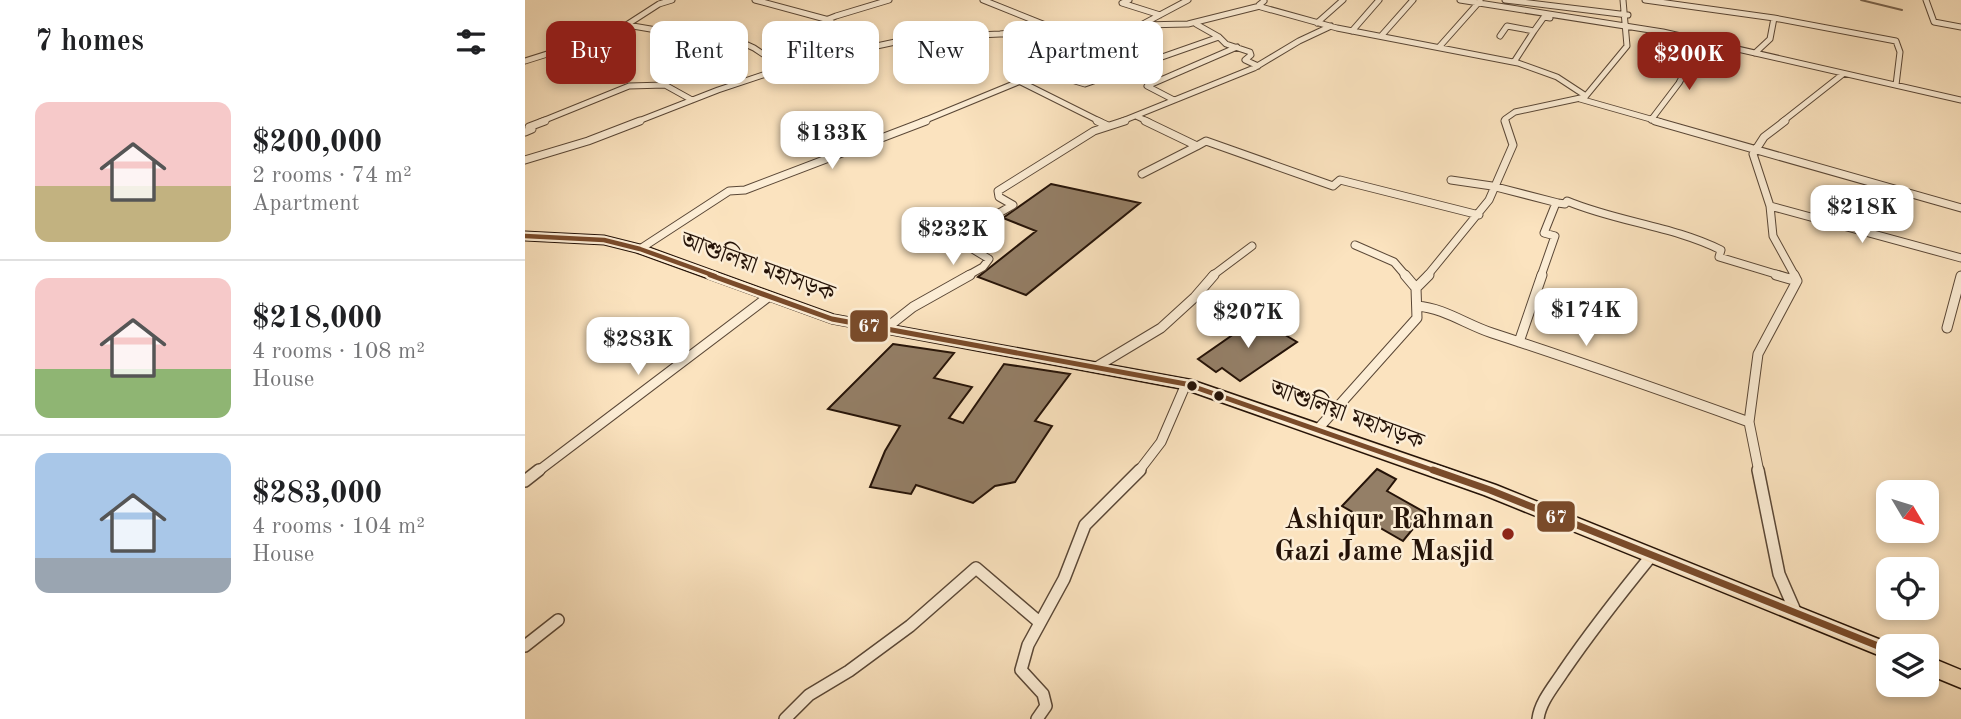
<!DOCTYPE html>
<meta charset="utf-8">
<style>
:root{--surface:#fff;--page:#f6f6f6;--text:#202124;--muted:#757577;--line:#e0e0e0;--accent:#8f2418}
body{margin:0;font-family:"Old Standard TT","Noto Serif Bengali",serif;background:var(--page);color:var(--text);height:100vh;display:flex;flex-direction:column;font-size:26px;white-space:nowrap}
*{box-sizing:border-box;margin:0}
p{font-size:23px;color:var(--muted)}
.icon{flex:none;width:38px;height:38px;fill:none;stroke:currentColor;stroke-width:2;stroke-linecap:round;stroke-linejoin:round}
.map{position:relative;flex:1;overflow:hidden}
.side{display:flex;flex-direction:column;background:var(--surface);width:525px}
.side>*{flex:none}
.hud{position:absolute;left:21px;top:21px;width:665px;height:63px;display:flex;gap:14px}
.needle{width:46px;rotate:128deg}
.tools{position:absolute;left:1351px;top:480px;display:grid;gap:14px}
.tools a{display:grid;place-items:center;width:63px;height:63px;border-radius:14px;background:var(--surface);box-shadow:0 4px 10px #0003;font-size:35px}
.price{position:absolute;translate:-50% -60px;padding:0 16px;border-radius:14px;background:#fff;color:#222;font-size:23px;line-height:46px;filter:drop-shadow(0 2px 4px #0008)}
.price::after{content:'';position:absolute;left:50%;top:42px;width:21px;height:16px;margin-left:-10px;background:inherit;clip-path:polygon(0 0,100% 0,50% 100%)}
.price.selected{background:var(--accent);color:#fff}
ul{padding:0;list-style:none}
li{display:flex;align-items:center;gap:21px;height:175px;padding:0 35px}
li+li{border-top:2px solid var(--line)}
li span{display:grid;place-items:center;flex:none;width:196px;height:140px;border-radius:14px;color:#555}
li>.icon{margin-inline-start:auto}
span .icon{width:84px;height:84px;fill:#fffc;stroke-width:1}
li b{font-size:30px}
h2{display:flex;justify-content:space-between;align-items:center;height:84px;padding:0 35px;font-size:30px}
.pill{padding:0 24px;border-radius:14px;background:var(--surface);box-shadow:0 4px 10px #0003;font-size:24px;line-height:63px}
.pill.selected{background:var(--accent);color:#fff}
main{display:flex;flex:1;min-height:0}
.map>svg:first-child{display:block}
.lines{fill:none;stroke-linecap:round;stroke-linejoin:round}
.stream{stroke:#7a6551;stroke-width:2}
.building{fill:#947f67;stroke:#251308;stroke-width:2}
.minor-far3-casing{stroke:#5a4736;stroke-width:7}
.minor-far2-casing{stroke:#5a4736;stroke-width:9}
.minor-far1-casing{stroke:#5a4736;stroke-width:11}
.minor-casing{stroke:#5a4736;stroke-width:14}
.trunk-casing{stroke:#251308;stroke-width:3}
.minor-far3{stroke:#fcedd5;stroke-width:5}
.minor-far2{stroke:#fcedd5;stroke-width:7}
.minor-far1{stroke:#fcedd5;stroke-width:9}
.minor{stroke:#fcedd5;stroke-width:11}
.trunk{fill:#fbe3bf;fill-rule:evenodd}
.bus-1-far2-casing{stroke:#fcedd5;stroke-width:9}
.bus-1-far1-casing{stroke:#fcedd5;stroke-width:10}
.bus-1-casing{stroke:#fcedd5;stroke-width:12}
.bus-1-far2{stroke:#7a4b2a;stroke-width:4.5}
.bus-1-far1{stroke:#7a4b2a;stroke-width:5}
.bus-1{stroke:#7a4b2a;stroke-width:7}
.bus-dot{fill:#251308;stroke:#fcedd5;stroke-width:2.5}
.poi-dot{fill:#8f2418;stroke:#fcedd5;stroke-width:2.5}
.labels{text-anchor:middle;stroke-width:5;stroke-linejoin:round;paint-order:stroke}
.street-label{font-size:24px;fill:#251308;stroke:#fcedd5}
.near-poi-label{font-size:28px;font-weight:bold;fill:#251308;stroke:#fcedd5;text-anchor:end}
.line-badge{stroke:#fcedd5;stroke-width:2.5}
.badge-label{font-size:19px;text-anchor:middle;font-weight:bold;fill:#fff}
</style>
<main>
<section class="side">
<h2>7 homes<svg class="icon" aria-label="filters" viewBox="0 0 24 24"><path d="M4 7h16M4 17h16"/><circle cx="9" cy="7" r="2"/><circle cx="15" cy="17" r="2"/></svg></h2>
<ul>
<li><span style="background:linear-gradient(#f6c9c9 60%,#c2b280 0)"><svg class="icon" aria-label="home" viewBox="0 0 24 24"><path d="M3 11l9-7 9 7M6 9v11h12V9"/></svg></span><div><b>$200,000</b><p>2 rooms · 74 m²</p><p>Apartment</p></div></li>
<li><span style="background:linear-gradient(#f6c9c9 65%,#8fb573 0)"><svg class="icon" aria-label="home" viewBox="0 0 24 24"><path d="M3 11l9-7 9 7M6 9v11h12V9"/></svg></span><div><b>$218,000</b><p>4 rooms · 108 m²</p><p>House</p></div></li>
<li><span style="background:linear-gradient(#a9c7e8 75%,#9aa5b1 0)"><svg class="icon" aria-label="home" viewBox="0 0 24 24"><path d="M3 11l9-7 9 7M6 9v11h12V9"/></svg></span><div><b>$283,000</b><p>4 rooms · 104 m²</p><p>House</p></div></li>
</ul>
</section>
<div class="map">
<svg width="1436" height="719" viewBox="0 0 1436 719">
<rect width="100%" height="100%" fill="#fbe3bf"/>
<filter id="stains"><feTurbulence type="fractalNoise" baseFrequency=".00286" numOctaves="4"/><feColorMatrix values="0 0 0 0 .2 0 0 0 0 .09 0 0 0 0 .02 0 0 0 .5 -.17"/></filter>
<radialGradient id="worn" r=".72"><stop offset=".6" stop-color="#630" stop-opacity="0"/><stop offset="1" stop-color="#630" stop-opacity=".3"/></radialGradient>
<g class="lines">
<path class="stream" d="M 1336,0 L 1377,10"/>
</g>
<path class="building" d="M 526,184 L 615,203 L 501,295 L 453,277 L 511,231 L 478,218 Z
M 732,318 L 772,342 L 715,381 L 697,368 L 691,372 L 673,359 Z
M 368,344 L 429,353 L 409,378 L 447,387 L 424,418 L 438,423 L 479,364 L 545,374 L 510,421 L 527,426 L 490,482 L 470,486 L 448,503 L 391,485 L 386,494 L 345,487 L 360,451 L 375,426 L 303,409 Z
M 852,469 L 871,479 L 862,491 L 901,513 L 878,541 L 817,506 Z"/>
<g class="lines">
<g class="minor-far3-casing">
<path id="minor-far3" d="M 230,0 L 304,20 L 337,49
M 458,0 L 528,28
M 604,0 L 597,3 L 635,15
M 935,0 L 1138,32 L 1436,100
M 980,0 L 1103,15
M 1120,0 L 1249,18
M 1401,0 L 1409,22 L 1436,27
M 739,1 L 734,5 L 736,7 L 812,28 L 993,63 L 1032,77 L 1061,96
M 792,23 L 818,0
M 102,25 L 149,33 L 168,40 L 194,32 L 229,48 L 259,68
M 617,25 L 663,24 L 735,6
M 827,31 L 854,0
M 480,34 L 501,56 L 496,57 L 516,73
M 857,35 L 888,0
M 975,36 L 982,26 L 1009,31 L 1019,17 L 1025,18
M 694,37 L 701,44 L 725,52 L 726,55 L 720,60 L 733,66
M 245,42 L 311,16 L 364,0
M 915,46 L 955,1
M 1230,53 L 1245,39 L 1249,18 L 1371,41 L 1375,52 L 1371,85
M 0,61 L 89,33 L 134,4 L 147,0
M 989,62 L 1009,31
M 520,72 L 560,84 L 694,37 L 671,24
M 494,81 L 576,122
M 1055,99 L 1136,122
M 649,100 L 622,86 L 712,47
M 611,116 L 624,122
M 1126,120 L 1154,83 L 1170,53
M 15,122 L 104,86 L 140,85 L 167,100
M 111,122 L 193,90 L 277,62 L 389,38 L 475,34 L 549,26 L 616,25 L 663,0
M 396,122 L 571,50 L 549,26
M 595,122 L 729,68 L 774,41 L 806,26
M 981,122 L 980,119 L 990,112 L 1060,97 L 1102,46 L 1098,0
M 1257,122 L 1318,74"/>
</g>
<g class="minor-far2-casing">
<path id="minor-far2" d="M 572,121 L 583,126
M 1130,121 L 1436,208
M 1260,121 L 1239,137 L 1228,154 L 1245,206 L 1248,236 L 1270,276
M 0,132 L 7,129 L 4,127 L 20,121
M 672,146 L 681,141 L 808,186 L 815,180 L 954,215
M 0,160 L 63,141 L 115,121
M 617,174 L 672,146 L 620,121
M 926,180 L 967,186 L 1033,203 L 1040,204 L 1042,201 C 1092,222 1148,226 1196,250 L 1194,257 L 1257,276
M 1245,206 L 1436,258
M 830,245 L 869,262 L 881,276
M 115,249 L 204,191 L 220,190 L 401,121
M 442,276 L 458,267 L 464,259 L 441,245 L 439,240 L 448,228 L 488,205 L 474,197 L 473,191 L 569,131 L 600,121
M 687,276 L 727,246
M 902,276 L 964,200 L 988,145 L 980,121
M 1016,276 L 1030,236 L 1019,233 L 1031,203"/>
</g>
<g class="minor-far1-casing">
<path id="minor-far1" d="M 880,275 L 891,288
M 1251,275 L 1272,281
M 892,306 C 919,308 942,325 967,333 C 1053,361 1138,391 1224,422
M 1422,328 L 1436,276
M 360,329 L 388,307 L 445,275
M 994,342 L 1017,275
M 571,367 L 636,328 L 670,297 L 689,275
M 792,430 L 892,318 L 891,288 L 904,275
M 12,472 L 243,297
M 613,472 L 636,442 L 661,384
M 1234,472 L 1224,422 L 1233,354 L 1272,281 L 1269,275"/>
</g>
<g class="minor-casing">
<path id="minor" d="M 1233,470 L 1254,574 L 1271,613
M 0,481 L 14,470
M 0,646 L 33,620
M 260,719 L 284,695 L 324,671 L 385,626 L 451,568 L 513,621
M 512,719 L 521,706 L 518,694 L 496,670 L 503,645 L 539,579 L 560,525 L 615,470
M 1013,719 C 1015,702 1029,686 1038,672 C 1066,631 1096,593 1127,555"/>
</g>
<g class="trunk-casing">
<path id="trunk" d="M 0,232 L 79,236 L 119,246 L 309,315 L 666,380 L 971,485 L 1371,646 L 1363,646 L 1363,659 L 959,495 L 659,389 L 307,323 L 111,252 L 79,244 L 0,240 Z
M 1402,656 L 1436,670 L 1436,688 L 1402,674 Z"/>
</g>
<use href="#minor-far3" class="minor-far3"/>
<use href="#minor-far2" class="minor-far2"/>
<use href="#minor-far1" class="minor-far1"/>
<use href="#minor" class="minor"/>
<use href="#trunk" class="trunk"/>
<g class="bus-1-far2-casing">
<path id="bus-1-far2" d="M 0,236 L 79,240 L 115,249 L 190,276"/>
</g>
<g class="bus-1-far1-casing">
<path id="bus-1-far1" d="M 185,275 L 307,319 L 661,384 L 913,472"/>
</g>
<g class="bus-1-casing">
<path id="bus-1" d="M 908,470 L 965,490 L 1363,650"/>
</g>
<use href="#bus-1-far2" class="bus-1-far2"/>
<use href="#bus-1-far1" class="bus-1-far1"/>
<use href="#bus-1" class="bus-1"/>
</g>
<g class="bus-dot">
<circle cx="667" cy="386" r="6"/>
<circle cx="694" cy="396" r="6"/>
</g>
<circle class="poi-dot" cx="983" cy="534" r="7"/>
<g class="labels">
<g class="street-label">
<text transform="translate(233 266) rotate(20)" y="8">আশুলিয়া মহাসড়ক</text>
<text transform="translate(822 414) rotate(20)" y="8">আশুলিয়া মহাসড়ক</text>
</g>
<g class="near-poi-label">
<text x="969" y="528">Ashiqur Rahman<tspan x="969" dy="32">Gazi Jame Masjid</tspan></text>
</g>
</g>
<g class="line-badge">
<rect x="324" y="309" width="40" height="34" rx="7" fill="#7a4b2a"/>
<rect x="1011" y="500" width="40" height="33" rx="7" fill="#7a4b2a"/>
</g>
<g class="badge-label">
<text x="344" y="332">67</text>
<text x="1031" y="523">67</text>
</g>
<rect width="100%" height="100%" filter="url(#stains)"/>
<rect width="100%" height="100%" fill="url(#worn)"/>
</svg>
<div class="tools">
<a><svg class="needle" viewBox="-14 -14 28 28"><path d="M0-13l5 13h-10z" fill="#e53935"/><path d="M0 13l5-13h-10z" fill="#757577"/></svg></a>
<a><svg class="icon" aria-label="locate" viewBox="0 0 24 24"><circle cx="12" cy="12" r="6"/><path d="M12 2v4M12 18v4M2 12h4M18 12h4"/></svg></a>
<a><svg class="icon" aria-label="layers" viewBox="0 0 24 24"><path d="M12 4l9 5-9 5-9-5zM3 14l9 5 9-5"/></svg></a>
</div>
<b class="price selected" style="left:1164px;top:92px">$200K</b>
<b class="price" style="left:307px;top:171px">$133K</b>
<b class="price" style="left:1337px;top:245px">$218K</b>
<b class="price" style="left:428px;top:267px">$232K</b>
<b class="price" style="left:1061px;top:348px">$174K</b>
<b class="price" style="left:723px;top:350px">$207K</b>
<b class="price" style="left:113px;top:377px">$283K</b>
<div class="hud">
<a class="pill selected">Buy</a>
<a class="pill">Rent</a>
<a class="pill">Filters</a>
<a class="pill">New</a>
<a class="pill">Apartment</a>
</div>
</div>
</main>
